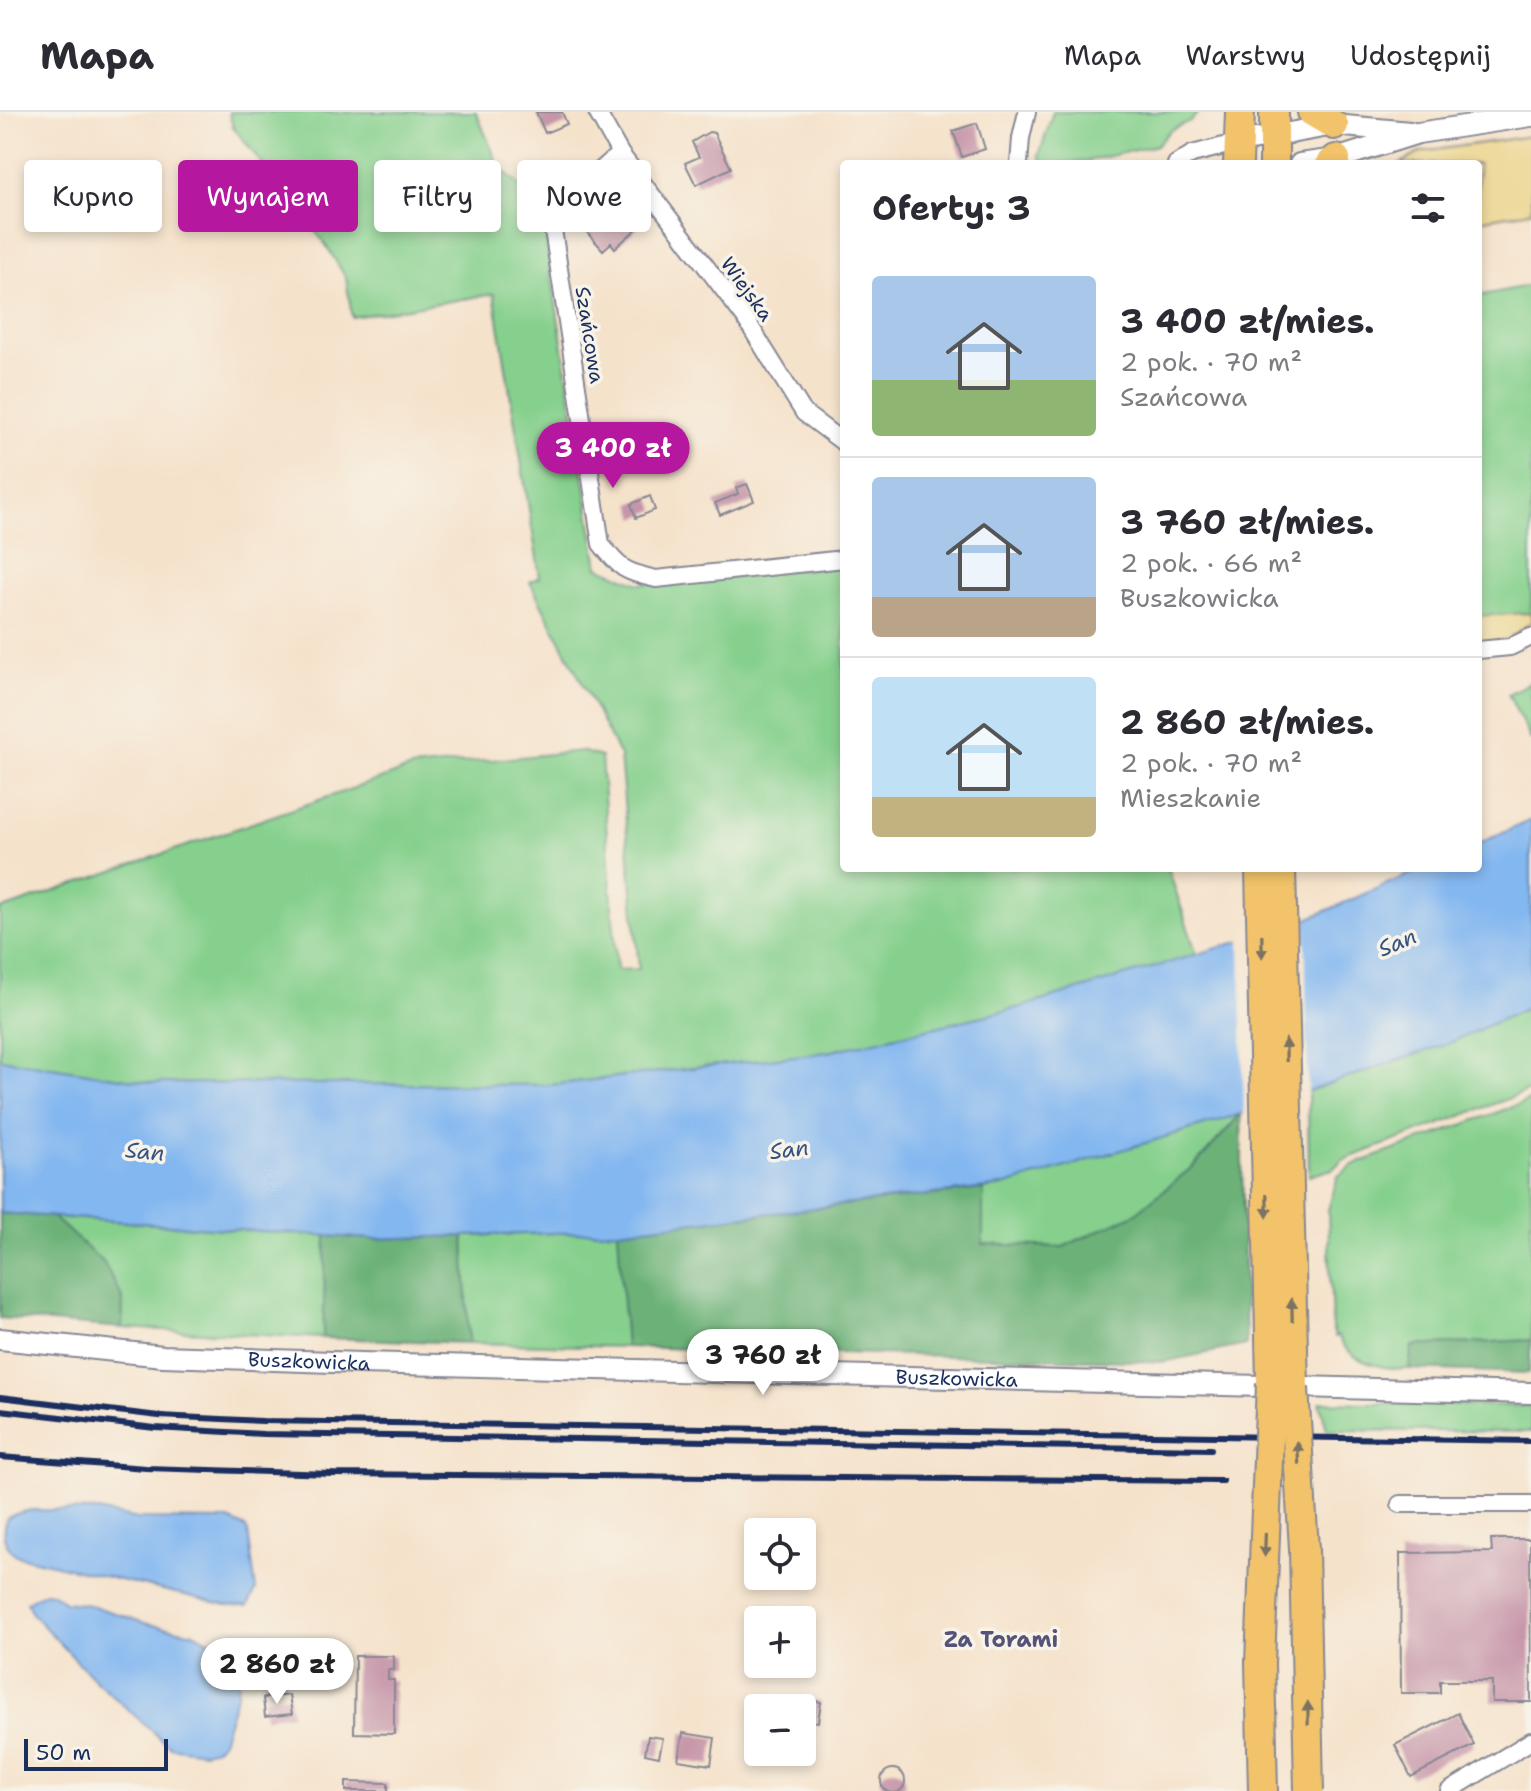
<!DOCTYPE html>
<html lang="pl">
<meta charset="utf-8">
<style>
:root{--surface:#fff;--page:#f7f7f7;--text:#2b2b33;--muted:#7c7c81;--line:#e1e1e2;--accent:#b5179e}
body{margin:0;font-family:"Shantell Sans",sans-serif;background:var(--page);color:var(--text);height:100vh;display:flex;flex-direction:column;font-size:30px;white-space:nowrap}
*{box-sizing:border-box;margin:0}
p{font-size:26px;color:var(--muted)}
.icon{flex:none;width:44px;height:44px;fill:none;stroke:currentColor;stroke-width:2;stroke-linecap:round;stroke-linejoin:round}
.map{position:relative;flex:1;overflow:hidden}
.side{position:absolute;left:840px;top:48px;width:642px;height:712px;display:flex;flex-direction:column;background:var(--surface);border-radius:8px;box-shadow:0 4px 12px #0003}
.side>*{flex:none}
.top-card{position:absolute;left:24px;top:48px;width:696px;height:72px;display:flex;gap:16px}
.tools{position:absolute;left:744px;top:1406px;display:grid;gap:16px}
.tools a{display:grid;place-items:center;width:72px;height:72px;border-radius:8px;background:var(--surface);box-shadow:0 4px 12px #0003;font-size:40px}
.scale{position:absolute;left:24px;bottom:20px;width:144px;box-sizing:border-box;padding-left:8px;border:4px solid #1b2f5e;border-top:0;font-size:22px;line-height:28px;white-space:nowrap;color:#1b2f5e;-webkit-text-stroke:6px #f7f3e8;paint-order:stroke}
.price{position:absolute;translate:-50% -68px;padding:0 18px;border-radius:28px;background:#fff;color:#222;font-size:26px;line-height:52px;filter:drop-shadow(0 2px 4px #0008)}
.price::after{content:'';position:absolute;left:50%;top:48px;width:24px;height:18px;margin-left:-12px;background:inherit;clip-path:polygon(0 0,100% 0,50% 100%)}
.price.current{background:var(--accent);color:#fff}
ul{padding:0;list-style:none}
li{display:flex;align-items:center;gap:24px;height:200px;padding:0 32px}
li+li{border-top:2px solid var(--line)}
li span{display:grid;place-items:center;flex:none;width:224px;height:160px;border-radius:8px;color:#555}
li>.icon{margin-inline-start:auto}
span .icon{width:96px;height:96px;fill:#fffc;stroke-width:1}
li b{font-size:34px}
h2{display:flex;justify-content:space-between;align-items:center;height:96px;padding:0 32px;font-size:34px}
.chip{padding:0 28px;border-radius:8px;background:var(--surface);box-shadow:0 4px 12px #0003;font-size:28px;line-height:72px}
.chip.current{background:var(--accent);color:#fff}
header{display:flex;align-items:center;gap:48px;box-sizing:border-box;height:112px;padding:0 40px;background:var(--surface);border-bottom:2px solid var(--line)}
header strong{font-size:38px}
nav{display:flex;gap:44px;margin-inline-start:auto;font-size:28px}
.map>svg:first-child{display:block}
.green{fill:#86d08d;stroke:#508076;stroke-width:2}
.forest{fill:#6cb278;stroke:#44706b;stroke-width:2}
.sand{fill:#eeda9e;stroke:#84847e;stroke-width:2}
.water{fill:#83b7f0;stroke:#4f73a7;stroke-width:2}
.pier{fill:#f5e2cb}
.building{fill:#c695a9}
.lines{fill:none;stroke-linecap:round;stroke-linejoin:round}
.minor-casing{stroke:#888894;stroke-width:20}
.tertiary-casing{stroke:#888894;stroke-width:24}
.trunk-casing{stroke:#888894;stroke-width:32}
.minor{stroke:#fff;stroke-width:16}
.tertiary{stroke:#fff;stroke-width:20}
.trunk{stroke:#f2c36a;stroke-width:28}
.rail{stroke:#1b2f5e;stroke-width:6}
.trunk-bridge-casing{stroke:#888894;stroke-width:32;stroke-linecap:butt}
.trunk-bridge{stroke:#f2c36a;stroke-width:28}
.oneway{fill:#7c7263}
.labels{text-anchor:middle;stroke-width:7;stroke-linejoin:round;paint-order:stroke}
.street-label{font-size:20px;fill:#1b2f5e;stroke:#f7f3e8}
.water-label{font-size:22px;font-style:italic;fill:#355182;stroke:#f7f3e8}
.neighbourhood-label{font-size:22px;font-weight:bold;fill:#575378;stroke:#f7f3e8}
</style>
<header>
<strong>Mapa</strong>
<nav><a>Mapa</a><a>Warstwy</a><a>Udostępnij</a></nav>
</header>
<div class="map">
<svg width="1531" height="1679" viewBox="0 0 1531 1679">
<rect width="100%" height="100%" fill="#f7f3e8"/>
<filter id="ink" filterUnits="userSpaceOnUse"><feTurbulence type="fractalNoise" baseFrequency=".0125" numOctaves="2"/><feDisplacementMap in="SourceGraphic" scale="16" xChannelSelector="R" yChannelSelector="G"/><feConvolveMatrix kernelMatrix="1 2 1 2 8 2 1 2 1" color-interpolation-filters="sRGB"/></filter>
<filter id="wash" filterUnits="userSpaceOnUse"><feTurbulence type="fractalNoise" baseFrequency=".006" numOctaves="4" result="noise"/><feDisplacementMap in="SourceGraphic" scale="32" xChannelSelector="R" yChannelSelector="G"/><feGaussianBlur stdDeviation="1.8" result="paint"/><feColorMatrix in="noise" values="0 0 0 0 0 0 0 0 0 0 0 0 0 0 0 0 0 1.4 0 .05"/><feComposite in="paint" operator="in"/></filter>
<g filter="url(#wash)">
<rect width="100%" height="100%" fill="#f5e2cb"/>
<path class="green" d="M 229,0 L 476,0 L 499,55 L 540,92 L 598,455 L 639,472 L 844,453 L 844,756 L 1168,756 L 1197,843 L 1018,896 L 828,940 L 551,973 L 152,971 L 0,947 L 0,798 L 412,656 L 581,639 L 601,645 L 617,858 L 639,857 L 620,644 L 530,470 L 540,465 L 494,182 L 352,205 L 346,166 L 326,133 L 233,15 Z
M 1053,0 L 1200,0 L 1190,9 L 1170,18 L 1157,33 L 1088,49 L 1045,52 L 1039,44 Z
M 1531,173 L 1531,501 L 1478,504 L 1478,184 Z
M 1531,570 L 1531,628 L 1508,582 Z
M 1531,894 L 1531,978 L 1343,1048 L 1332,1057 L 1309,1064 L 1308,979 L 1449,931 Z
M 1531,988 L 1531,1228 L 1413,1234 L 1409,1257 C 1382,1257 1350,1251 1338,1224 L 1335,1225 L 1332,1215 L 1328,1098 L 1338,1064 L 1353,1053 Z
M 1241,1002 L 1196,1052 L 1135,1102 L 1063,1135 L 983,1132 L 983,1077 L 1003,1074 Z
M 53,1105 L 326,1124 L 323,1226 L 122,1216 L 123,1187 Z
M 618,1119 L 626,1235 L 469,1231 L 464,1124 Z
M 1320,1290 L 1531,1294 L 1531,1320 L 1327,1318 Z"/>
<path class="forest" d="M 1241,1002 L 1246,1233 L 1163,1250 L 626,1235 L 618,1119 L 983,1077 L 983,1132 L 1063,1135 L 1135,1102 L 1196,1052 Z
M 0,1101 L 53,1105 L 104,1151 L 123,1187 L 122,1216 L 0,1206 Z
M 326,1124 L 372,1127 L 464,1124 L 469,1231 L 323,1226 Z
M 1531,1228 L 1529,1261 L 1409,1257 L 1412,1234 Z"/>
<path class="sand" d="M 1531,24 L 1531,99 L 1478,108 L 1478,52 L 1399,52 L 1421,40 Z
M 1531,501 L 1531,510 L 1506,528 L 1478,530 L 1478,504 Z"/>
<path class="water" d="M 1531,708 L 1531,894 L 1449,931 L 1241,1002 L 1003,1074 L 618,1119 L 372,1127 L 0,1101 L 0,947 L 152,971 L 551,973 L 828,940 L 1018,896 L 1294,813 L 1423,756 L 1478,756 L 1478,732 Z
M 32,1398 L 98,1399 L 137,1407 L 229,1408 L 246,1416 L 248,1420 L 256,1478 L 248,1494 L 226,1493 L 18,1444 C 6,1437 0,1422 6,1408 C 11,1401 25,1400 32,1398 Z
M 45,1480 L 52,1481 L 65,1490 L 90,1493 L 148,1512 L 195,1521 L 227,1537 L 236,1545 L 239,1557 L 237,1582 L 222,1629 L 215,1637 L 203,1640 L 170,1635 L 95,1568 L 32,1502 L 27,1490 Z"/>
<path class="pier" d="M 1305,804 L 1308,983 L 1244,1005 L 1240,826 Z"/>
<g id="blocks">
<path class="building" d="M 536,0 L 562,0 L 567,12 L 545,21 Z
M 977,11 L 985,37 L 962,45 L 953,19 Z
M 709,20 L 714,21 L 731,56 L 696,73 L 685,51 L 699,45 L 692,30 Z
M 614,85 L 639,115 L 615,136 L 611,131 L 603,138 L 584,117 L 601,103 L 597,99 Z
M 747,372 L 754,389 L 720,403 L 715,391 L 738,382 L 736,376 Z
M 650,384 L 655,398 L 636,406 L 631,392 Z
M 1491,1427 L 1530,1427 L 1531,1590 L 1492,1590 L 1492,1569 L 1440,1569 L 1440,1581 L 1401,1581 L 1400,1441 L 1492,1440 Z
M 355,1544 L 394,1544 L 394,1558 L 388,1558 L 388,1568 L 394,1568 L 394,1622 L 354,1621 Z
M 289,1583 L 292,1602 L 265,1605 L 263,1586 Z
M 804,1587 L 821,1590 L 818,1610 L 802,1608 Z
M 1458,1601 L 1474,1633 L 1411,1665 L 1395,1633 Z
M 683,1621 L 715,1626 L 711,1653 L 678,1648 Z
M 648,1624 L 663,1626 L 659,1645 L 645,1642 Z
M881 1669a12 12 0 1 1 24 0a12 12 0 1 1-24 0Z
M 346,1670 L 388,1671 L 388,1679 L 346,1679 Z"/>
</g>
</g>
<g filter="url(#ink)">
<use href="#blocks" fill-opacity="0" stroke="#888894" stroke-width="2"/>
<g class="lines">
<g class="minor-casing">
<path id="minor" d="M 597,0 L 620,41 L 745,206 L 804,301 L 844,331
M 620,41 L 556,98 L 552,111 L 601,432 C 620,457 625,460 656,467 L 844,447
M 1019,52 L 1021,26 L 1027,0
M 1176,52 L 1192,42 L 1240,30
M 1478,538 L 1510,535 L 1531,525
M 1400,1392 L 1531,1392
M 1449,1679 L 1531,1629"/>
</g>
<g class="tertiary-casing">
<g id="tertiary">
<path d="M 1240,30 L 1334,13 L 1410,20"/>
<path d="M 1300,52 L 1336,47 L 1418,21 L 1531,4"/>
<path id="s1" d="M 0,1227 L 163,1244 L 361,1251 L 1531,1281"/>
</g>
</g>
<g class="trunk-casing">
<path id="trunk" d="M 1274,0 L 1274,52
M 1312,0 L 1334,13
M 1238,52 L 1240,0
M 1330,52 L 1336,47
M 1260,756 L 1271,1271
M 1281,756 L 1294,1276
M 1260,1551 L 1263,1679"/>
</g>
<use href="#minor" class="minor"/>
<use href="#tertiary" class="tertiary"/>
<use href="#trunk" class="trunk"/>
<path class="rail" d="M 0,1285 L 159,1304 L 263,1309 L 1531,1329
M 0,1298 L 155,1316 L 263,1322 L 1211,1337
M 0,1345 L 146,1356 L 332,1362 L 1223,1369"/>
<g class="trunk-bridge-casing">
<path id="trunk-bridge" d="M 1294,1276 L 1304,1437 L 1309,1679
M 1260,1551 L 1271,1271"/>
</g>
<use href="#trunk-bridge" class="trunk-bridge"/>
</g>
<defs><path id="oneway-solid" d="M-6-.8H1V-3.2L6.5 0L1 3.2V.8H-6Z" transform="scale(2)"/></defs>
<g class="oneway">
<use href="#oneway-solid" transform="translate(1262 834) rotate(89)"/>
<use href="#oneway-solid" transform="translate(1286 938) rotate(-91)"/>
<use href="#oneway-solid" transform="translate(1267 1094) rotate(89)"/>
<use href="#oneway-solid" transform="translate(1292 1198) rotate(-91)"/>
<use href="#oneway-solid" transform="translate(1298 1341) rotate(-94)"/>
<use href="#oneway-solid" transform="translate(1265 1433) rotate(92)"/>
<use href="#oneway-solid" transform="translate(1308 1601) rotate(-91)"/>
</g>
</g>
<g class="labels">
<g class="street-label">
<text transform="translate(747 177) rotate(54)" y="7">Wiejska</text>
<text transform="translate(590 223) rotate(81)" y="7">Szańcowa</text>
<text dy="7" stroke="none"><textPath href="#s1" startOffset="310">Buszkowicka</textPath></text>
<text dy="7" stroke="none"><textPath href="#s1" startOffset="958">Buszkowicka</textPath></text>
</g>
<g class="water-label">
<text transform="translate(1397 830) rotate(-23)" y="8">San</text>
<text transform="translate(789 1037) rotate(-7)" y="8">San</text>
<text transform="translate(145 1039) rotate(6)" y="8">San</text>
</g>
<g class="neighbourhood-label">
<text x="1001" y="1535">Za Torami</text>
</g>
</g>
</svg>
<div class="tools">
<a><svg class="icon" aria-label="locate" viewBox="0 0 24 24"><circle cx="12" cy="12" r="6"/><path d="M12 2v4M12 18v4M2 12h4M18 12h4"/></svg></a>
<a>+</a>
<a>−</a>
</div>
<div class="scale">50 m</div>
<b class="price current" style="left:613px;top:378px">3 400 zł</b>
<b class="price" style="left:763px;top:1285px">3 760 zł</b>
<b class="price" style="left:277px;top:1594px">2 860 zł</b>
<div class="top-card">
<a class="chip">Kupno</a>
<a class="chip current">Wynajem</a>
<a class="chip">Filtry</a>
<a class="chip">Nowe</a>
</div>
<section class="side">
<h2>Oferty: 3<svg class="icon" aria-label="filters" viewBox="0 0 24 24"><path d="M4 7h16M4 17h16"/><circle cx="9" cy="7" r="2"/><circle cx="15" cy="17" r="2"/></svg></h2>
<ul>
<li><span style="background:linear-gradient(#a9c7e8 65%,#8fb573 0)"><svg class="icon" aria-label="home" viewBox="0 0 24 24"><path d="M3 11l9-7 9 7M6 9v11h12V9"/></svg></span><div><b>3 400 zł/mies.</b><p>2 pok. · 70 m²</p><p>Szańcowa</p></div></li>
<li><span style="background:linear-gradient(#a9c7e8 75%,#b9a48a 0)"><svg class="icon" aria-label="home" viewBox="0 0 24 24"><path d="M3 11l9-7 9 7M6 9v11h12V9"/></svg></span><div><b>3 760 zł/mies.</b><p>2 pok. · 66 m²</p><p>Buszkowicka</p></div></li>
<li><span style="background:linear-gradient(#bfe0f5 75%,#c2b280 0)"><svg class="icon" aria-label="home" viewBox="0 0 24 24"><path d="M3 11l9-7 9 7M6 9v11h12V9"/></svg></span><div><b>2 860 zł/mies.</b><p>2 pok. · 70 m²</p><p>Mieszkanie</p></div></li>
</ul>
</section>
</div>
